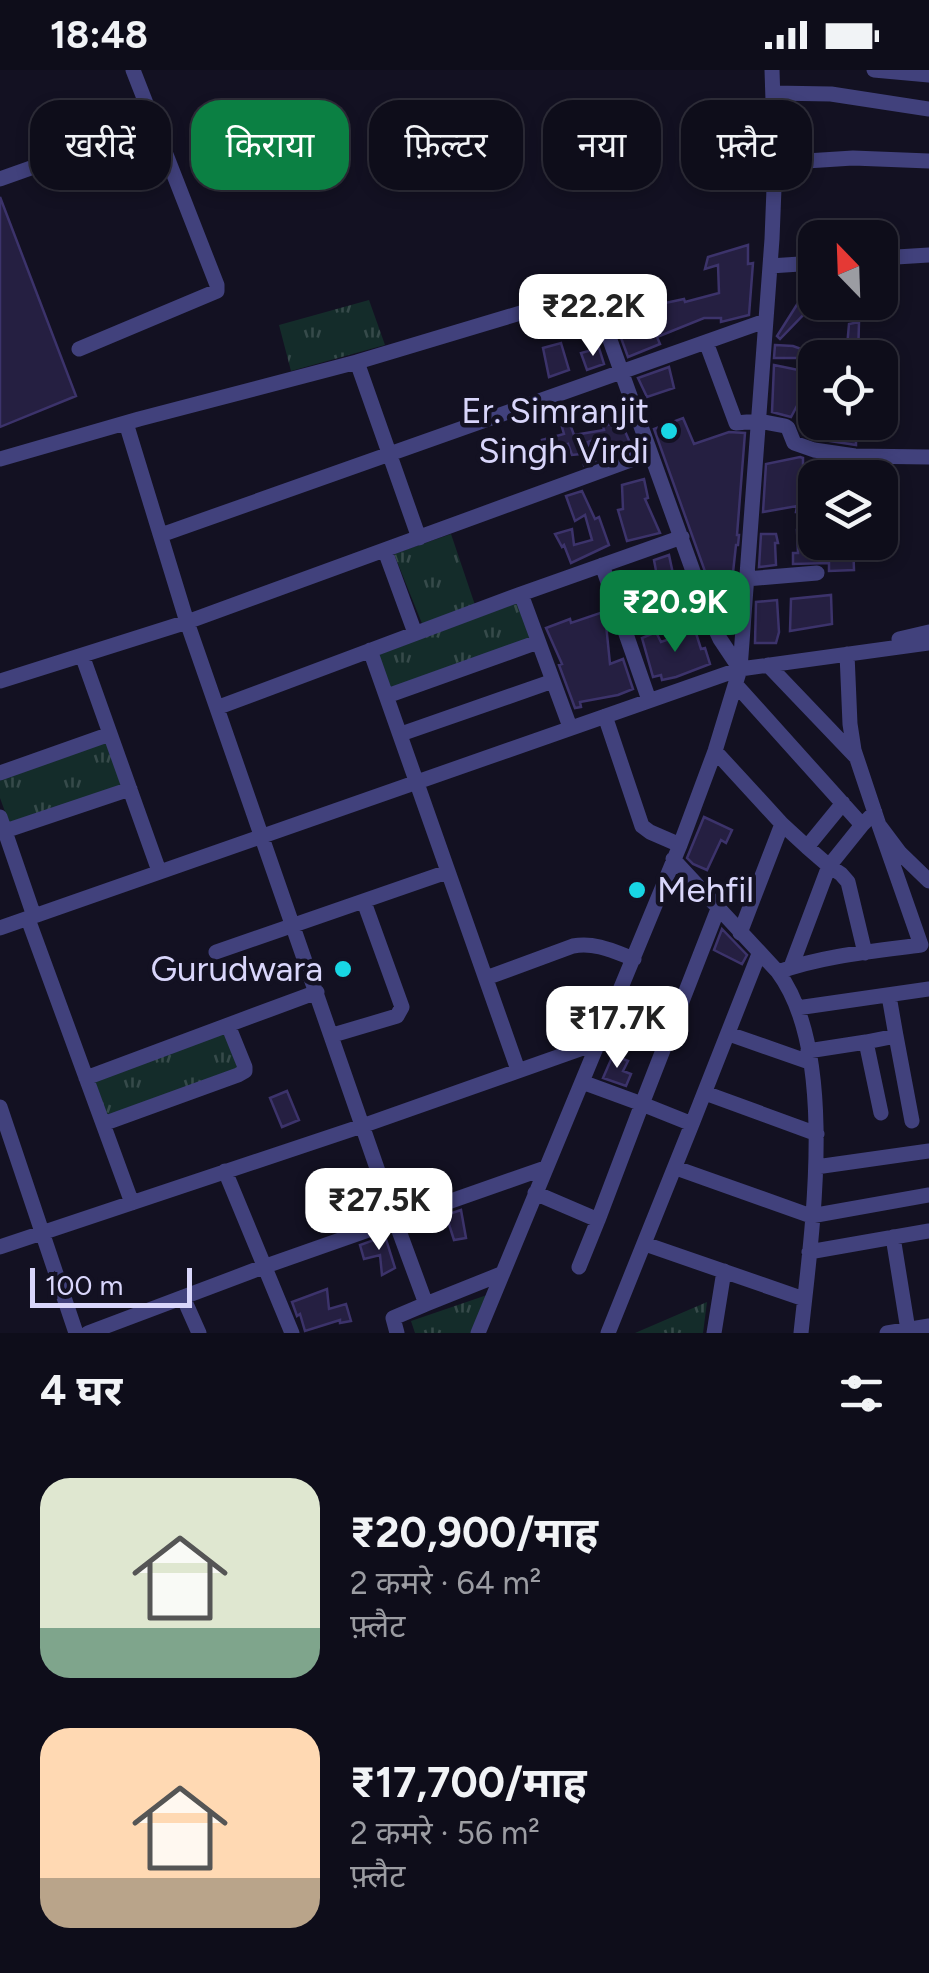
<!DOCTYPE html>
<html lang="hi">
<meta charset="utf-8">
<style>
:root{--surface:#0e0d1a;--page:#171623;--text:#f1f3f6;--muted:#9b9ca2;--line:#2e2d39;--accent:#0b8043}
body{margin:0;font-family:Figtree,"Noto Sans Devanagari",sans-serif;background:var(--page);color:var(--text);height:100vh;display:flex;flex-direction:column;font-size:38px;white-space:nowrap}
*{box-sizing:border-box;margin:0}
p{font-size:32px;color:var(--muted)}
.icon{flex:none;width:55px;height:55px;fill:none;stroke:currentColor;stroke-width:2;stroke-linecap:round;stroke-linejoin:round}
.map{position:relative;height:1263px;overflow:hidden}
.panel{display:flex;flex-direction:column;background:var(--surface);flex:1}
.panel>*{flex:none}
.hud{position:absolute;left:30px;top:30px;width:870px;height:90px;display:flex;gap:20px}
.needle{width:65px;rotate:337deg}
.controls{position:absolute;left:798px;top:150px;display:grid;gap:20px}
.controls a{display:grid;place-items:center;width:100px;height:100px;border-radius:20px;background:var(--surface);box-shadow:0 5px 15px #0003,0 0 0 2px var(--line);font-size:50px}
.scale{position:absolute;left:30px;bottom:25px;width:162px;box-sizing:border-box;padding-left:10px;border:5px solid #d9d6fb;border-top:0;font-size:28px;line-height:35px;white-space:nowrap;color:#d9d6fb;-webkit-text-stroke:8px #131122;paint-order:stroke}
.price{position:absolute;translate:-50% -85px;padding:0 22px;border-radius:20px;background:#fff;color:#222;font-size:32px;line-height:65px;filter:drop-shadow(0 2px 5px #0008)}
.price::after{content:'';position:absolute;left:50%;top:60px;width:30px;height:22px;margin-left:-15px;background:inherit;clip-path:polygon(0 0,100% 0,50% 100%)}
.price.selected{background:var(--accent);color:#fff}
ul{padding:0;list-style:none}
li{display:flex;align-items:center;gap:30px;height:250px;padding:0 40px}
li span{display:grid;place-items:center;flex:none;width:280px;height:200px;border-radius:30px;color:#555}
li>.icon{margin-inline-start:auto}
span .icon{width:120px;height:120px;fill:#fffc;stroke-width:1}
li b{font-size:42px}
h2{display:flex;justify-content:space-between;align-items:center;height:120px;padding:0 40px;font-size:42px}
.tag{padding:0 35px;border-radius:30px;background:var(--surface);box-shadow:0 5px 15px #0003,0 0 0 2px var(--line);font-size:35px;line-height:90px}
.tag.selected{background:var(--accent);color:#fff}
.status{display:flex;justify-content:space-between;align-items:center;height:70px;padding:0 50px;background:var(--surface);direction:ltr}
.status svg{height:28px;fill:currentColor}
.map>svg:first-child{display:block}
.grass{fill:url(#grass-tufts)}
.building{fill:#251f41;stroke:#3c336b;stroke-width:2.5}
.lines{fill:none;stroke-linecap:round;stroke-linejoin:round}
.minor{stroke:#41417c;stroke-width:15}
.poi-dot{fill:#18d6e4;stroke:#131122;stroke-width:4}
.labels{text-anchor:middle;stroke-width:9;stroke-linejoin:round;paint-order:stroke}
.poi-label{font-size:35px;fill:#d9d6fb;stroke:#131122;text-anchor:end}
</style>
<div class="status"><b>18:48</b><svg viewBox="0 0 49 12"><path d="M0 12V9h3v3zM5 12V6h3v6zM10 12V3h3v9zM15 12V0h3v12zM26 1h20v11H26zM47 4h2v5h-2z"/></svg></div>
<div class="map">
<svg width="929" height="1263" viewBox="0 0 929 1263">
<defs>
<pattern id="grass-tufts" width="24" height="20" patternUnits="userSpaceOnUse" patternTransform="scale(2.5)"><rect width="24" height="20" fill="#142c2a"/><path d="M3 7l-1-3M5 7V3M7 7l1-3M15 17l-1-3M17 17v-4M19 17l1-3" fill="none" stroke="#364a4a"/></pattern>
</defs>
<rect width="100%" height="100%" fill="#131122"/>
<path class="grass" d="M 369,230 L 385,275 L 291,301 L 279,255 Z
M 451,464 L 475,535 L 423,556 L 394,484 Z
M 518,528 L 533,568 L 390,624 L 375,581 Z
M 106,670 L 122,717 L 11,758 L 0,728 L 0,708 Z
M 221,963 L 226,967 L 238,999 L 103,1049 L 89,1011 Z
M 487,1225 L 472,1263 L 415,1263 L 411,1251 Z
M 707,1232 L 703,1263 L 635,1263 Z"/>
<path class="building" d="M 0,127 L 76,326 L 0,357 Z
M 748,175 L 748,194 L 753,193 L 749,245 L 721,252 L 721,248 L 704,248 L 657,267 L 660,274 L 628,287 L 616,254 L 625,251 L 616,229 L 627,224 L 628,213 L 643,206 L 651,236 L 684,229 L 685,232 L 719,223 L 718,195 L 705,199 L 708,187 Z
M 798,233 L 808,235 L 806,242 L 780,269 L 777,266 Z
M 859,252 L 858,288 L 846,288 L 849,254 Z
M 561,273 L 569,300 L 549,307 L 543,278 Z
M 775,275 L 793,276 L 804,280 L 802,288 L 774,288 Z
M 599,278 L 604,294 L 587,300 L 581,283 Z
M 774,295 L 813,303 L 811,318 L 815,318 L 815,352 L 834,354 L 835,367 L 856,366 L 856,375 L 817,369 L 803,364 L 798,353 L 799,332 L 791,347 L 772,342 Z
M 669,297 L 674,318 L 647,327 L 638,308 Z
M 683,348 L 694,374 L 729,362 L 745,363 L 737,465 L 739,465 L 738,475 L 736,475 L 730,530 L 717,535 L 654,359 Z
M 621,352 L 631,375 L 609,384 L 605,365 L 588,372 L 595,391 L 584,395 L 581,384 L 572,385 L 568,374 L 545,383 L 542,370 L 564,364 L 562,357 L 570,354 L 574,365 L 604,360 L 603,356 Z
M 800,387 L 803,388 L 803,405 L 815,405 L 814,443 L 796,442 L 797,436 L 763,442 L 766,394 Z
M 644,409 L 648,428 L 645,429 L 660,463 L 627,471 L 618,440 L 623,439 L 622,415 Z
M 582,421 L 595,449 L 599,447 L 609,475 L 571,493 L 564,475 L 562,477 L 555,464 L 572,459 L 574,475 L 592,470 L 585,445 L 575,451 L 566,426 Z
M 815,459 L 815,481 L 829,479 L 832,472 L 853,472 L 854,500 L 829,501 L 829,493 L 793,494 L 793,483 L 798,483 L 797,460 Z
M 761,464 L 776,464 L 778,473 L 775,473 L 776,495 L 759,497 Z
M 669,485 L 675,513 L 681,511 L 684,532 L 691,531 L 693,543 L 666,552 L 653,524 L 660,522 L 654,490 Z
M 831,525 L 832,554 L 790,561 L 791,529 Z
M 777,530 L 779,562 L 776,573 L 755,573 L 756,532 Z
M 606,541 L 610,553 L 606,554 L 610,594 L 623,589 L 633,619 L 618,625 L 580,632 L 581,637 L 575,638 L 559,595 L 562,594 L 546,558 L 570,549 L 571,553 Z
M 695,560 L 701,579 L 705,578 L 710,594 L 676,607 L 662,610 L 661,605 L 653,607 L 642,568 L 656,562 L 661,572 Z
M 704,747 L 732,760 L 726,773 L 721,770 L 707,800 L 693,794 L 687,788 Z
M 722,859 L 747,885 L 742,894 L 714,880 Z
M 613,985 L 628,991 L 623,1001 L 631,1004 L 626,1016 L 603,1008 Z
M 287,1021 L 299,1050 L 282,1057 L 270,1028 Z
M 461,1140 L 466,1168 L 454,1170 L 446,1145 Z
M 385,1166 L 395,1198 L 382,1205 L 380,1185 L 364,1189 L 360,1175 Z
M 327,1219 L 329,1239 L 346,1234 L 351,1251 L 340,1253 L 340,1250 L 305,1261 L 300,1244 L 297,1246 L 292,1232 Z"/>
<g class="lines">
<path class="minor" d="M 874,0 L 929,5
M 773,23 L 831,24 L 929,39
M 775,93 L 853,88 L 929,91
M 0,109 L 155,54
M 880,188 L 929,185
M 770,196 L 815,193
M 706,272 L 736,353 L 758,351 L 785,356 L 788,358 L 794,373 L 814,380 L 855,386 L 929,387
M 79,279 L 217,221 L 217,215 L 133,0
M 357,292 L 584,224 L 591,225 L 596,231 L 708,543 L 720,569 L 740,599
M 126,353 L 187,552 L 395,1150 L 426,1234 L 393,1248 L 397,1263
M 0,389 L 139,349 L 357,292 L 419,468
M 161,465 L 765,251
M 385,481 L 415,563
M 602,495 L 649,630
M 746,509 L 817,503
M 521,524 L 570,657
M 899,569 L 929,562
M 370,580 L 518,1000
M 847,584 L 850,654 L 854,680 L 879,755 L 900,783 L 929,811
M 82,585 L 159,801
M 768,595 L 855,686
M 0,611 L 187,552 L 650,383
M 737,616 L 862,755 L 875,742
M 387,626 L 538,572
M 219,637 L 521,524 L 682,467
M 605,646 L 642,756 L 650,762 L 680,775
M 401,664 L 553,611
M 715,681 L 782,754 L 807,777 L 843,733
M 0,703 L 110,664
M 0,747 L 34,846
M 862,755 L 829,796 L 841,804 L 848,812 L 865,883
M 5,761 L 130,719
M 673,789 L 778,902 C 839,984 811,1167 801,1263
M 28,849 L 132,1133
M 0,858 L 740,599 L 929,573
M 740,863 L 782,754
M 216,882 L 447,802
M 791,897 L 829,796 L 807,777
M 778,902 C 821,886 875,881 921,875 L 879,755
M 486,908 L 573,876 C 595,872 613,881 634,889
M 889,926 L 896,966
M 797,938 L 929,919
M 228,955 L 317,922
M 729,964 L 809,992
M 333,965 L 397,946 L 402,937 L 364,832
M 866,972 L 896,966 L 912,1051
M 808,981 L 866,972 L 881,1043
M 86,1008 L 228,955 L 245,997 L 245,1001 L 238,1005 L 103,1054
M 705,1023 L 817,1064
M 0,1037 L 76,1263
M 692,1054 L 759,884
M 816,1097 L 929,1081
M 676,1098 L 811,1146 L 929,1125
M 225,1101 L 292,1263
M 535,1123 L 598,1150 L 642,1034 L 582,1012
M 893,1167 L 908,1260
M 645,1174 L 804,1229
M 0,1177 L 362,1056 L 600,972
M 809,1182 L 929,1161
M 579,1197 L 598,1150
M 183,1227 L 199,1263
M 426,1234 L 501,1204
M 88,1263 L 263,1197 L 545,1098
M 478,1263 L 680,775 L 715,681 L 740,599 L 772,169 L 775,93 L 772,0
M 608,1263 L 692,1054 L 642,1034 L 718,839
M 714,1263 L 724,1201
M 887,1263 L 929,1256"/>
</g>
<g class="poi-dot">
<circle cx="669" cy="361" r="10"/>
<circle cx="637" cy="820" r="10"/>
<circle cx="343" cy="899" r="10"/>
</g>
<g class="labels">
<g class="poi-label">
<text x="649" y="353">Er. Simranjit<tspan x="649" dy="40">Singh Virdi</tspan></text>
<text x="657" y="832" text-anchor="start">Mehfil</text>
<text x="323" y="911">Gurudwara</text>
</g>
</g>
</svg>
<div class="controls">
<a><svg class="needle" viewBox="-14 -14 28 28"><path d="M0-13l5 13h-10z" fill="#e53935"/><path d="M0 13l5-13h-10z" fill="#9b9ca2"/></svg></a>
<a><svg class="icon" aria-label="locate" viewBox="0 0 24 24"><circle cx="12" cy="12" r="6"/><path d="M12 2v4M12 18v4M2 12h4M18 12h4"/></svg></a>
<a><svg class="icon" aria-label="layers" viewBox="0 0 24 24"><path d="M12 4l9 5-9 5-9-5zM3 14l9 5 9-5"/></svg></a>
</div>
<div class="scale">100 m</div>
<b class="price" style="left:593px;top:289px">₹22.2K</b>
<b class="price selected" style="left:675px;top:585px">₹20.9K</b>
<b class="price" style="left:617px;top:1001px">₹17.7K</b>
<b class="price" style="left:379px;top:1183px">₹27.5K</b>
<div class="hud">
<a class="tag">खरीदें</a>
<a class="tag selected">किराया</a>
<a class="tag">फ़िल्टर</a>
<a class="tag">नया</a>
<a class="tag">फ़्लैट</a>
</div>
</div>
<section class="panel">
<h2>4 घर<svg class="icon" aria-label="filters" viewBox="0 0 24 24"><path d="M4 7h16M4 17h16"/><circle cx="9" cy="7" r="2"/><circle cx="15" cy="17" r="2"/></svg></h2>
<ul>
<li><span style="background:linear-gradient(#dfe7d0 75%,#7fa58c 0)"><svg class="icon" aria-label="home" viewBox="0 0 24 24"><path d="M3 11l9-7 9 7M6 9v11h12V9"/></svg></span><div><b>₹20,900/माह</b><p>2 कमरे · 64 m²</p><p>फ़्लैट</p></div></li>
<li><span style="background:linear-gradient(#ffd9b3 75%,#b9a48a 0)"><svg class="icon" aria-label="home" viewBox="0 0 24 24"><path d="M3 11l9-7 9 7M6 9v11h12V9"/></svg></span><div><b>₹17,700/माह</b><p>2 कमरे · 56 m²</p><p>फ़्लैट</p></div></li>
</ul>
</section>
